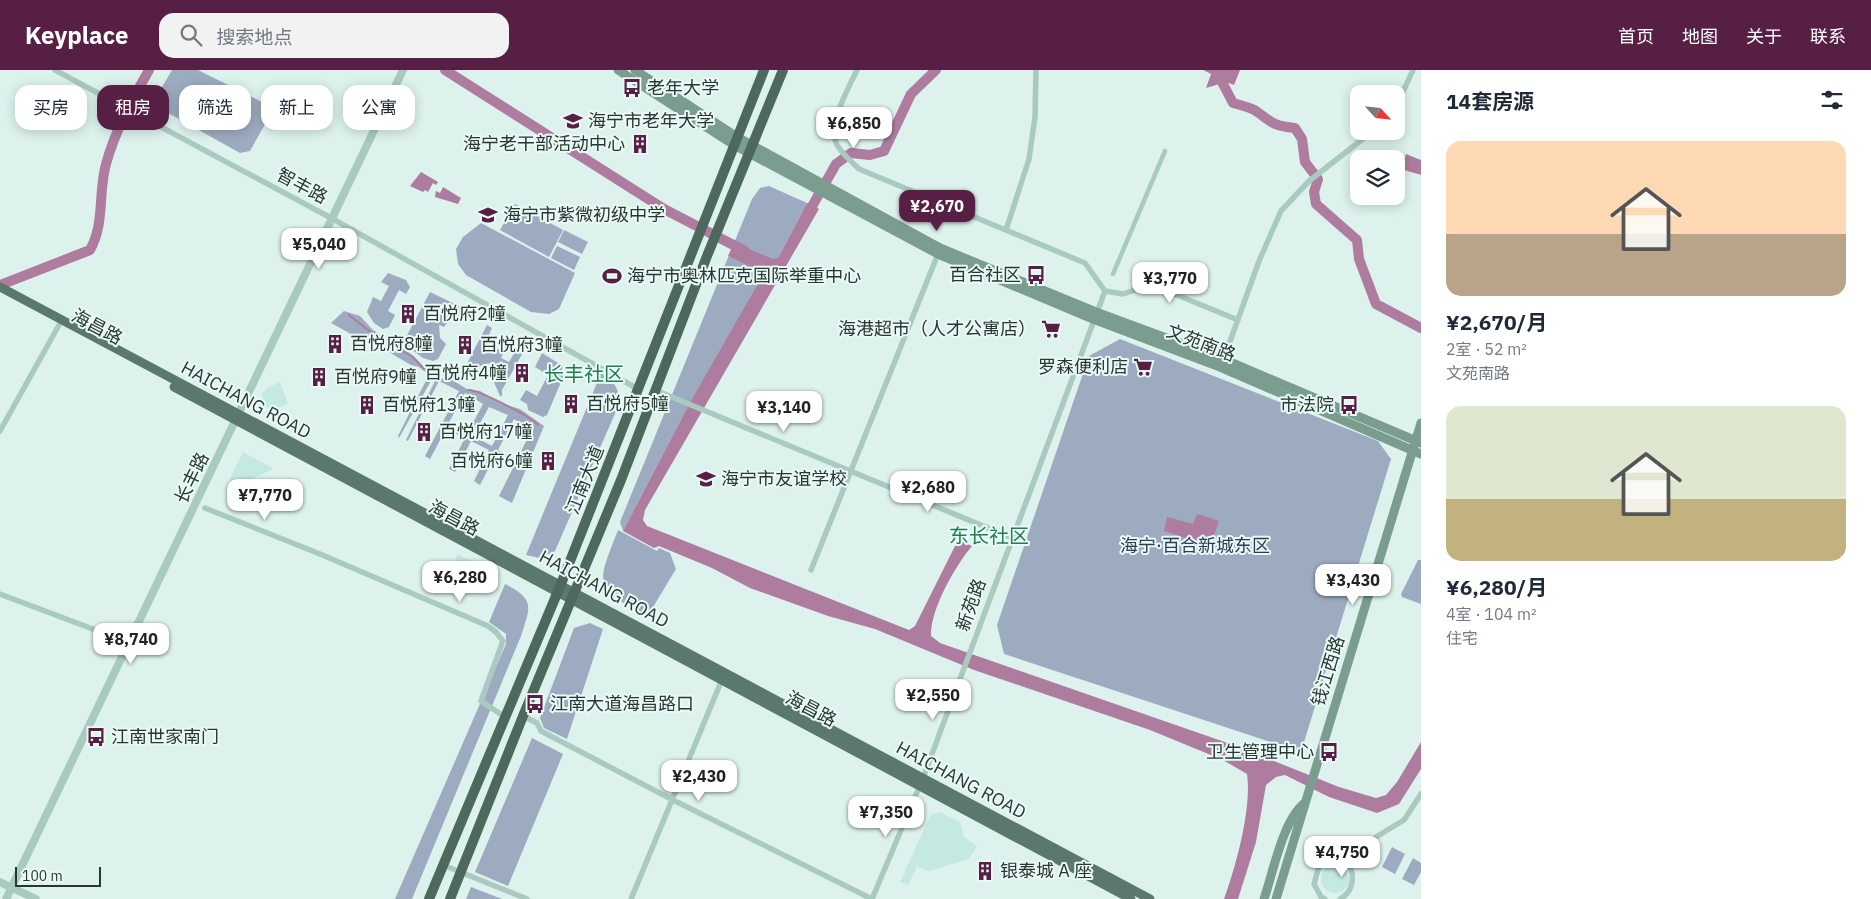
<!DOCTYPE html>
<html lang="zh">
<meta charset="utf-8">
<style>
:root{--surface:#fff;--page:#f2f2f3;--text:#1f2937;--muted:#747a83;--accent:#581f45}
body{margin:0;font-family:"IBM Plex Sans","Noto Sans SC",sans-serif;background:var(--page);color:var(--text);height:100vh;display:flex;flex-direction:column;font-size:19px;white-space:nowrap}
*{box-sizing:border-box;margin:0}
p{font-size:16px;color:var(--muted)}
.icon{flex:none;width:28px;height:28px;fill:none;stroke:currentColor;stroke-width:2;stroke-linecap:round;stroke-linejoin:round}
.map{position:relative;flex:1;overflow:hidden}
.panel{display:flex;flex-direction:column;background:var(--surface);width:450px}
.panel>*{flex:none}
.banner{position:absolute;left:15px;top:15px;width:475px;height:45px;display:flex;gap:10px}
.needle{width:32px;rotate:117deg}
.tools{position:absolute;left:1350px;top:15px;display:grid;gap:10px}
.tools a{display:grid;place-items:center;width:55px;height:55px;border-radius:10px;background:var(--surface);box-shadow:0 2px 12px #0003;font-size:25px}
.scale{position:absolute;left:15px;bottom:12px;width:86px;box-sizing:border-box;padding-left:5px;border:2px solid #293731;border-top:0;font-size:14px;line-height:18px;white-space:nowrap;color:#293731;-webkit-text-stroke:4px #e9f9f6;paint-order:stroke}
.price{position:absolute;translate:-50% -42px;padding:0 11px;border-radius:10px;background:#fff;color:#222;font-size:16px;line-height:32px;filter:drop-shadow(0 1px 2px #0008)}
.price::after{content:'';position:absolute;left:50%;top:30px;width:15px;height:11px;margin-left:-8px;background:inherit;clip-path:polygon(0 0,100% 0,50% 100%)}
.price.current{background:var(--accent);color:#fff}
ul{padding:0;list-style:none}
li{display:grid;align-content:center;gap:10px;height:265px;padding:0 25px}
li span{display:grid;place-items:center;height:155px;border-radius:15px;color:#555}
li>.icon{margin-inline-start:auto}
span .icon{width:90px;height:90px;fill:#fffc;stroke-width:1}
li b{font-size:21px}
h2{display:flex;justify-content:space-between;align-items:center;height:60px;padding:0 25px;font-size:21px}
.pill{padding:0 18px;border-radius:15px;background:var(--surface);box-shadow:0 2px 12px #0003;font-size:18px;line-height:45px}
.pill.current{background:var(--accent);color:#fff}
header{display:flex;align-items:center;gap:30px;box-sizing:border-box;height:70px;padding:0 25px;background:var(--accent);color:#fff}
header strong{font-size:24px}
nav{display:flex;gap:28px;margin-inline-start:auto;font-size:18px}
.search{width:350px;height:45px;background:var(--page);display:flex;align-items:center;gap:12px;box-sizing:border-box;padding:0 18px;border-radius:15px;color:var(--muted);font-size:19px}
main{display:flex;flex:1;min-height:0}
.map>svg:first-child{display:block}
.green{fill:#9dabc1;fill-rule:evenodd}
.plaza{fill:#c4e9e3}
.water{fill:#ae7c9f}
.lines{fill:none;stroke-linecap:round;stroke-linejoin:round}
.stream{stroke:#ae7c9f;stroke-width:2}
.river{stroke:#ae7c9f;stroke-width:10}
.pedestrian{stroke:#a9cac1;stroke-width:4.5}
.minor{stroke:#a9cac1;stroke-width:5.5}
.tertiary{stroke:#a9cac1;stroke-width:8}
.secondary{stroke:#7a9d90;stroke-width:9}
.primary{stroke:#5a786c;stroke-width:9}
.trunk{stroke:#4d685d;stroke-width:10}
.labels{text-anchor:middle;stroke-width:4;stroke-linejoin:round;paint-order:stroke}
.poi-label{font-size:18px;fill:#293731;stroke:#e9f9f6;text-anchor:start}
.street-label{font-size:18px;fill:#293731;stroke:#e9f9f6}
.park-label{font-size:18px;fill:#2d3c55;stroke:#e9f9f6}
.quarter-label{font-size:20px;fill:#227e51;stroke:#e9f9f6}
</style>
<header>
<strong>Keyplace</strong>
<div class="search"><svg class="icon" aria-label="search" viewBox="0 0 24 24"><circle cx="10" cy="10" r="6"/><path d="M15 15l6 6"/></svg>搜索地点</div>
<nav><a>首页</a><a>地图</a><a>关于</a><a>联系</a></nav>
</header>
<main>
<div class="map">
<svg width="1421" height="829" viewBox="0 0 1421 829">
<rect width="100%" height="100%" fill="#ddf2ed"/>
<path class="green" d="M 172,0 L 198,0 L 274,38 L 250,81 L 240,83 L 152,34 Z
M 769,116 L 807,133 L 778,188 L 688,336 L 623,461 L 620,452 L 752,129 L 760,118 Z
M 515,134 L 563,160 L 549,187 L 500,160 Z
M 481,153 L 575,203 L 559,239 L 549,244 L 531,242 L 466,205 L 458,194 L 456,179 L 463,167 Z
M 564,160 L 588,172 L 582,184 L 558,172 Z
M 557,176 L 580,187 L 574,200 L 551,188 Z
M 388,203 L 406,210 L 410,217 L 406,224 L 399,220 L 388,241 L 395,245 L 389,257 L 383,259 L 374,253 L 367,242 L 373,227 L 381,231 L 389,216 L 381,212 Z
M 430,222 L 459,236 L 462,241 L 458,251 L 450,248 L 444,257 L 439,255 L 440,268 L 446,274 L 438,289 L 433,291 L 423,288 L 403,273 Z
M 344,241 L 360,246 L 373,260 L 411,284 L 424,297 L 438,304 L 432,309 L 399,368 L 398,366 L 412,338 L 391,328 L 393,324 L 414,334 L 429,305 L 419,297 L 411,295 L 363,267 L 358,268 L 331,253 Z
M 487,255 L 492,258 L 484,276 L 493,281 L 495,278 L 504,282 L 501,288 L 509,292 L 519,275 L 523,274 L 526,277 L 502,320 L 502,326 L 500,326 L 493,310 L 499,300 L 492,294 C 484,292 475,298 472,305 L 462,303 Z
M 1120,269 L 1378,371 L 1391,389 L 1301,682 L 1004,584 L 997,555 L 1089,286 Z
M 542,283 L 563,296 L 561,302 L 564,305 L 547,345 L 543,347 L 528,340 L 527,334 L 520,330 L 526,320 L 537,326 L 548,305 L 535,297 Z
M 601,303 C 617,314 621,320 617,339 L 555,481 L 540,488 L 526,485 Z
M 447,307 L 467,319 L 480,321 L 500,333 L 520,339 L 544,356 L 512,433 L 499,426 L 515,394 L 496,384 L 480,415 L 474,411 L 489,380 L 471,371 L 455,402 L 449,399 L 465,368 L 446,359 L 430,389 L 425,386 L 459,321 L 439,311 L 408,371 L 406,370 L 435,311 ZM 465,323 L 483,334 L 467,364 L 448,354 ZM 489,337 L 508,345 L 492,376 L 473,366 ZM 514,349 L 531,361 L 517,390 L 498,380 Z
M 618,460 L 657,481 L 659,478 L 670,483 L 676,499 L 647,547 C 593,516 596,517 618,460 Z
M 1418,490 L 1421,490 L 1421,534 L 1402,527 L 1401,524 Z
M 505,514 C 536,530 530,537 521,566 L 412,829 L 395,829 L 506,574 L 506,564 L 489,552 Z
M 590,553 L 603,559 L 567,669 L 544,658 L 540,648 L 574,558 Z
M 532,668 L 563,684 L 508,816 L 475,802 Z
M 1392,777 L 1405,784 L 1395,804 L 1382,797 Z
M 1413,788 L 1421,793 L 1421,802 L 1414,815 L 1402,809 Z
M 471,817 L 502,829 L 466,829 Z"/>
<path class="plaza" d="M 280,312 L 288,334 L 275,339 L 265,337 L 262,324 L 267,318 Z
M 243,382 L 274,399 L 240,414 L 229,410 Z
M 458,484 L 488,501 L 479,508 L 464,505 L 455,488 Z
M 940,742 L 961,753 L 964,767 L 977,776 L 969,789 L 929,801 L 917,797 L 908,815 L 900,812 L 931,744 Z
M1321 809a14 14 0 1 1 28 0a14 14 0 1 1-28 0Z"/>
<path class="water" d="M 1203,0 L 1240,0 L 1234,15 L 1226,12 L 1206,18 L 1211,4 Z
M 1406,84 L 1421,90 L 1421,105 L 1401,99 Z
M 421,102 L 438,112 L 436,115 L 433,113 L 428,122 L 425,120 L 423,122 L 410,116 Z
M 443,117 L 461,128 L 458,134 L 435,127 L 436,121 L 440,123 Z
M 807,133 L 819,139 L 645,440 L 643,450 L 647,456 L 909,560 L 915,556 L 958,470 L 972,476 C 955,496 930,540 931,566 L 940,573 L 1239,677 L 1339,717 L 1376,728 L 1386,725 L 1397,712 L 1421,672 L 1421,699 L 1399,734 L 1377,743 L 1329,727 L 1285,705 L 1276,707 L 1266,715 L 1256,772 L 1238,829 L 1224,829 C 1236,796 1252,738 1247,704 L 1223,690 L 1150,660 L 974,600 L 875,559 L 828,546 L 750,518 L 712,498 L 659,476 L 654,478 L 623,461 L 688,336 L 759,212 L 762,202 L 728,186 L 734,173 L 773,189 L 778,188 Z
M 1197,444 L 1219,451 L 1210,476 L 1164,461 L 1167,447 L 1193,454 Z"/>
<g class="lines">
<path class="stream" d="M 349,245 L 372,263 L 413,287 L 424,299
M 468,320 C 477,319 532,347 538,355"/>
<path class="river" d="M 445,0 L 664,139 L 745,181
M 1221,0 L 1222,12 L 1233,33 C 1240,35 1250,37 1256,41 C 1273,53 1273,56 1295,58 L 1302,69 L 1305,92 L 1318,109 L 1314,122 L 1316,134 L 1357,170 L 1359,189 L 1376,234 L 1421,258
M 806,147 L 836,94 L 851,83 L 870,85 L 884,81 L 911,24 L 936,0
M 0,215 L 90,180 C 105,154 98,122 106,94 C 115,61 132,30 149,0"/>
<path class="pedestrian" d="M 1113,204 L 1165,81"/>
<path class="minor" d="M 55,0 L 331,148 L 638,319
M 857,0 C 848,19 827,55 837,75 C 842,84 852,92 859,99 L 1085,193 L 1105,221 L 923,708 L 872,829
M 1396,37 L 1413,0
M 1006,160 L 1029,89 L 1035,47 L 1036,0
M 1105,221 L 1123,224 L 1144,217 L 1155,216 L 1238,250
M 1223,291 L 1259,191 L 1281,141 L 1309,111 L 1373,61
M 655,320 L 1012,468
M 0,361 L 59,255
M 205,438 L 320,484 L 488,556 L 496,562 L 503,571 L 481,631 L 505,647
M 811,500 L 938,184
M 0,524 L 130,573
M 523,646 L 537,653 L 541,661 L 671,729 L 872,829
M 443,795 L 527,829
M 631,829 L 723,607
M 1325,829 L 1321,827 L 1314,814 L 1319,796 L 1333,785 L 1347,790 L 1376,767 L 1404,750 L 1421,724
M 1340,829 C 1355,821 1355,803 1347,790"/>
<path class="tertiary" d="M 0,812 L 36,829
M 6,829 L 403,0"/>
<path class="secondary" d="M 618,0 L 734,75 L 938,184 L 1093,249 L 1220,297 L 1421,384
M 635,0 L 737,67 L 940,178 L 1096,242 L 1223,289 L 1421,373
M 1264,829 C 1273,803 1283,749 1305,733
M 1276,829 L 1421,353"/>
<path class="primary" d="M 0,217 L 1150,829
M 174,317 L 1131,829"/>
<path class="trunk" d="M 429,829 L 561,514 L 764,0
M 450,829 L 523,646 L 621,410 L 707,186 L 783,0"/>
</g>
<defs>
<g id="bus-bare" transform="scale(1.5)"><path d="M-5-6H5V4H4V6H2V4H-2V6H-4V4H-5ZM-3.5-4V0h7V-4ZM-3.5 1.2v1.5H-2V1.2ZM2 1.2v1.5H3.5V1.2Z" fill="#581f45" stroke="#e9f9f6" stroke-width="2.5" paint-order="stroke"/></g>
<g id="school-bare" transform="scale(1.5)"><path d="M0-5L7-2L0 1L-7-2ZM-4 1L0 2.5L4 1V4Q0 6-4 4Z" fill="#581f45" stroke="#e9f9f6" stroke-width="2.5" paint-order="stroke"/></g>
<g id="building-bare" transform="scale(1.5)"><path d="M-4-6H4V6H1V3H-1V6H-4ZM-2.5-4.3h1.7v1.8h-1.7ZM.8-4.3h1.7v1.8H.8ZM-2.5-1h1.7V.8h-1.7ZM.8-1h1.7V.8H.8Z" fill="#581f45" stroke="#e9f9f6" stroke-width="2.5" paint-order="stroke"/></g>
<g id="stadium-bare" transform="scale(1.5)"><path d="M0-5a6.5 5 0 1 0 0 10a6.5 5 0 1 0 0-10ZM-3.5-1.8h7v3.6h-7Z" fill="#581f45" stroke="#e9f9f6" stroke-width="2.5" paint-order="stroke"/></g>
<g id="supermarket-bare" transform="scale(1.5)"><path d="M-6-5.5h2.5l.6 2H6L4.5 2H-2.5L-4.4-4H-6ZM-1.5 3.2a1.3 1.3 0 1 0 .1 0ZM3 3.2a1.3 1.3 0 1 0 .1 0Z" fill="#581f45" stroke="#e9f9f6" stroke-width="2.5" paint-order="stroke"/></g>
</defs>
<g fill-rule="evenodd">
<use href="#bus-bare" x="632" y="18"/>
<use href="#school-bare" x="573" y="51"/>
<use href="#building-bare" x="640" y="74"/>
<use href="#school-bare" x="488" y="145"/>
<use href="#bus-bare" x="1036" y="205"/>
<use href="#stadium-bare" x="612" y="206"/>
<use href="#building-bare" x="408" y="244"/>
<use href="#supermarket-bare" x="1051" y="259"/>
<use href="#building-bare" x="335" y="274"/>
<use href="#building-bare" x="465" y="275"/>
<use href="#supermarket-bare" x="1143" y="297"/>
<use href="#building-bare" x="522" y="303"/>
<use href="#building-bare" x="319" y="307"/>
<use href="#building-bare" x="571" y="334"/>
<use href="#building-bare" x="367" y="335"/>
<use href="#bus-bare" x="1349" y="335"/>
<use href="#building-bare" x="424" y="362"/>
<use href="#building-bare" x="548" y="391"/>
<use href="#school-bare" x="706" y="409"/>
<use href="#bus-bare" x="535" y="634"/>
<use href="#bus-bare" x="96" y="667"/>
<use href="#bus-bare" x="1329" y="682"/>
<use href="#building-bare" x="985" y="801"/>
</g>
<g class="labels">
<g class="poi-label">
<text x="647" y="24">老年大学</text>
<text x="588" y="57">海宁市老年大学</text>
<text x="625" y="80" text-anchor="end">海宁老干部活动中心</text>
<text x="503" y="151">海宁市紫微初级中学</text>
<text x="1021" y="211" text-anchor="end">百合社区</text>
<text x="627" y="212">海宁市奥林匹克国际举重中心</text>
<text x="423" y="250">百悦府2幢</text>
<text x="1036" y="265" text-anchor="end">海港超市（人才公寓店）</text>
<text x="350" y="280">百悦府8幢</text>
<text x="480" y="281">百悦府3幢</text>
<text x="1128" y="303" text-anchor="end">罗森便利店</text>
<text x="507" y="309" text-anchor="end">百悦府4幢</text>
<text x="334" y="313">百悦府9幢</text>
<text x="586" y="340">百悦府5幢</text>
<text x="382" y="341">百悦府13幢</text>
<text x="1334" y="341" text-anchor="end">市法院</text>
<text x="439" y="368">百悦府17幢</text>
<text x="533" y="397" text-anchor="end">百悦府6幢</text>
<text x="721" y="415">海宁市友谊学校</text>
<text x="550" y="640">江南大道海昌路口</text>
<text x="111" y="673">江南世家南门</text>
<text x="1314" y="688" text-anchor="end">卫生管理中心</text>
<text x="1000" y="807">银泰城 A 座</text>
</g>
<g class="street-label">
<text transform="translate(302 116) rotate(28)" y="6">智丰路</text>
<text transform="translate(97 257) rotate(28)" y="6">海昌路</text>
<text transform="translate(1201 273) rotate(21)" y="6">文苑南路</text>
<text transform="translate(246 330) rotate(28)" y="6">HAICHANG ROAD</text>
<text transform="translate(192 408) rotate(-64)" y="6">长丰路</text>
<text transform="translate(585 410) rotate(-68)" y="6">江南大道</text>
<text transform="translate(454 448) rotate(28)" y="6">海昌路</text>
<text transform="translate(604 519) rotate(28)" y="6">HAICHANG ROAD</text>
<text transform="translate(971 535) rotate(-70)" y="6">新苑路</text>
<text transform="translate(1328 601) rotate(-73)" y="6">钱江西路</text>
<text transform="translate(811 639) rotate(28)" y="6">海昌路</text>
<text transform="translate(961 710) rotate(28)" y="6">HAICHANG ROAD</text>
</g>
<g class="park-label">
<text x="1195" y="482">海宁·百合新城东区</text>
</g>
<g class="quarter-label">
<text x="584" y="311">长丰社区</text>
<text x="989" y="473">东长社区</text>
</g>
</g>
</svg>
<div class="tools">
<a><svg class="needle" viewBox="-14 -14 28 28"><path d="M0-13l5 13h-10z" fill="#e53935"/><path d="M0 13l5-13h-10z" fill="#747a83"/></svg></a>
<a><svg class="icon" aria-label="layers" viewBox="0 0 24 24"><path d="M12 4l9 5-9 5-9-5zM3 14l9 5 9-5"/></svg></a>
</div>
<div class="scale">100 m</div>
<b class="price" style="left:854px;top:79px">¥6,850</b>
<b class="price current" style="left:937px;top:162px">¥2,670</b>
<b class="price" style="left:319px;top:200px">¥5,040</b>
<b class="price" style="left:1170px;top:234px">¥3,770</b>
<b class="price" style="left:784px;top:363px">¥3,140</b>
<b class="price" style="left:928px;top:443px">¥2,680</b>
<b class="price" style="left:265px;top:451px">¥7,770</b>
<b class="price" style="left:460px;top:533px">¥6,280</b>
<b class="price" style="left:1353px;top:536px">¥3,430</b>
<b class="price" style="left:131px;top:595px">¥8,740</b>
<b class="price" style="left:933px;top:651px">¥2,550</b>
<b class="price" style="left:699px;top:732px">¥2,430</b>
<b class="price" style="left:886px;top:768px">¥7,350</b>
<b class="price" style="left:1342px;top:808px">¥4,750</b>
<div class="banner">
<a class="pill">买房</a>
<a class="pill current">租房</a>
<a class="pill">筛选</a>
<a class="pill">新上</a>
<a class="pill">公寓</a>
</div>
</div>
<section class="panel">
<h2>14套房源<svg class="icon" aria-label="filters" viewBox="0 0 24 24"><path d="M4 7h16M4 17h16"/><circle cx="9" cy="7" r="2"/><circle cx="15" cy="17" r="2"/></svg></h2>
<ul>
<li><span style="background:linear-gradient(#ffd9b3 60%,#b9a48a 0)"><svg class="icon" aria-label="home" viewBox="0 0 24 24"><path d="M3 11l9-7 9 7M6 9v11h12V9"/></svg></span><div><b>¥2,670/月</b><p>2室 · 52 m²</p><p>文苑南路</p></div></li>
<li><span style="background:linear-gradient(#dfe7d0 60%,#c2b280 0)"><svg class="icon" aria-label="home" viewBox="0 0 24 24"><path d="M3 11l9-7 9 7M6 9v11h12V9"/></svg></span><div><b>¥6,280/月</b><p>4室 · 104 m²</p><p>住宅</p></div></li>
</ul>
</section>
</main>
